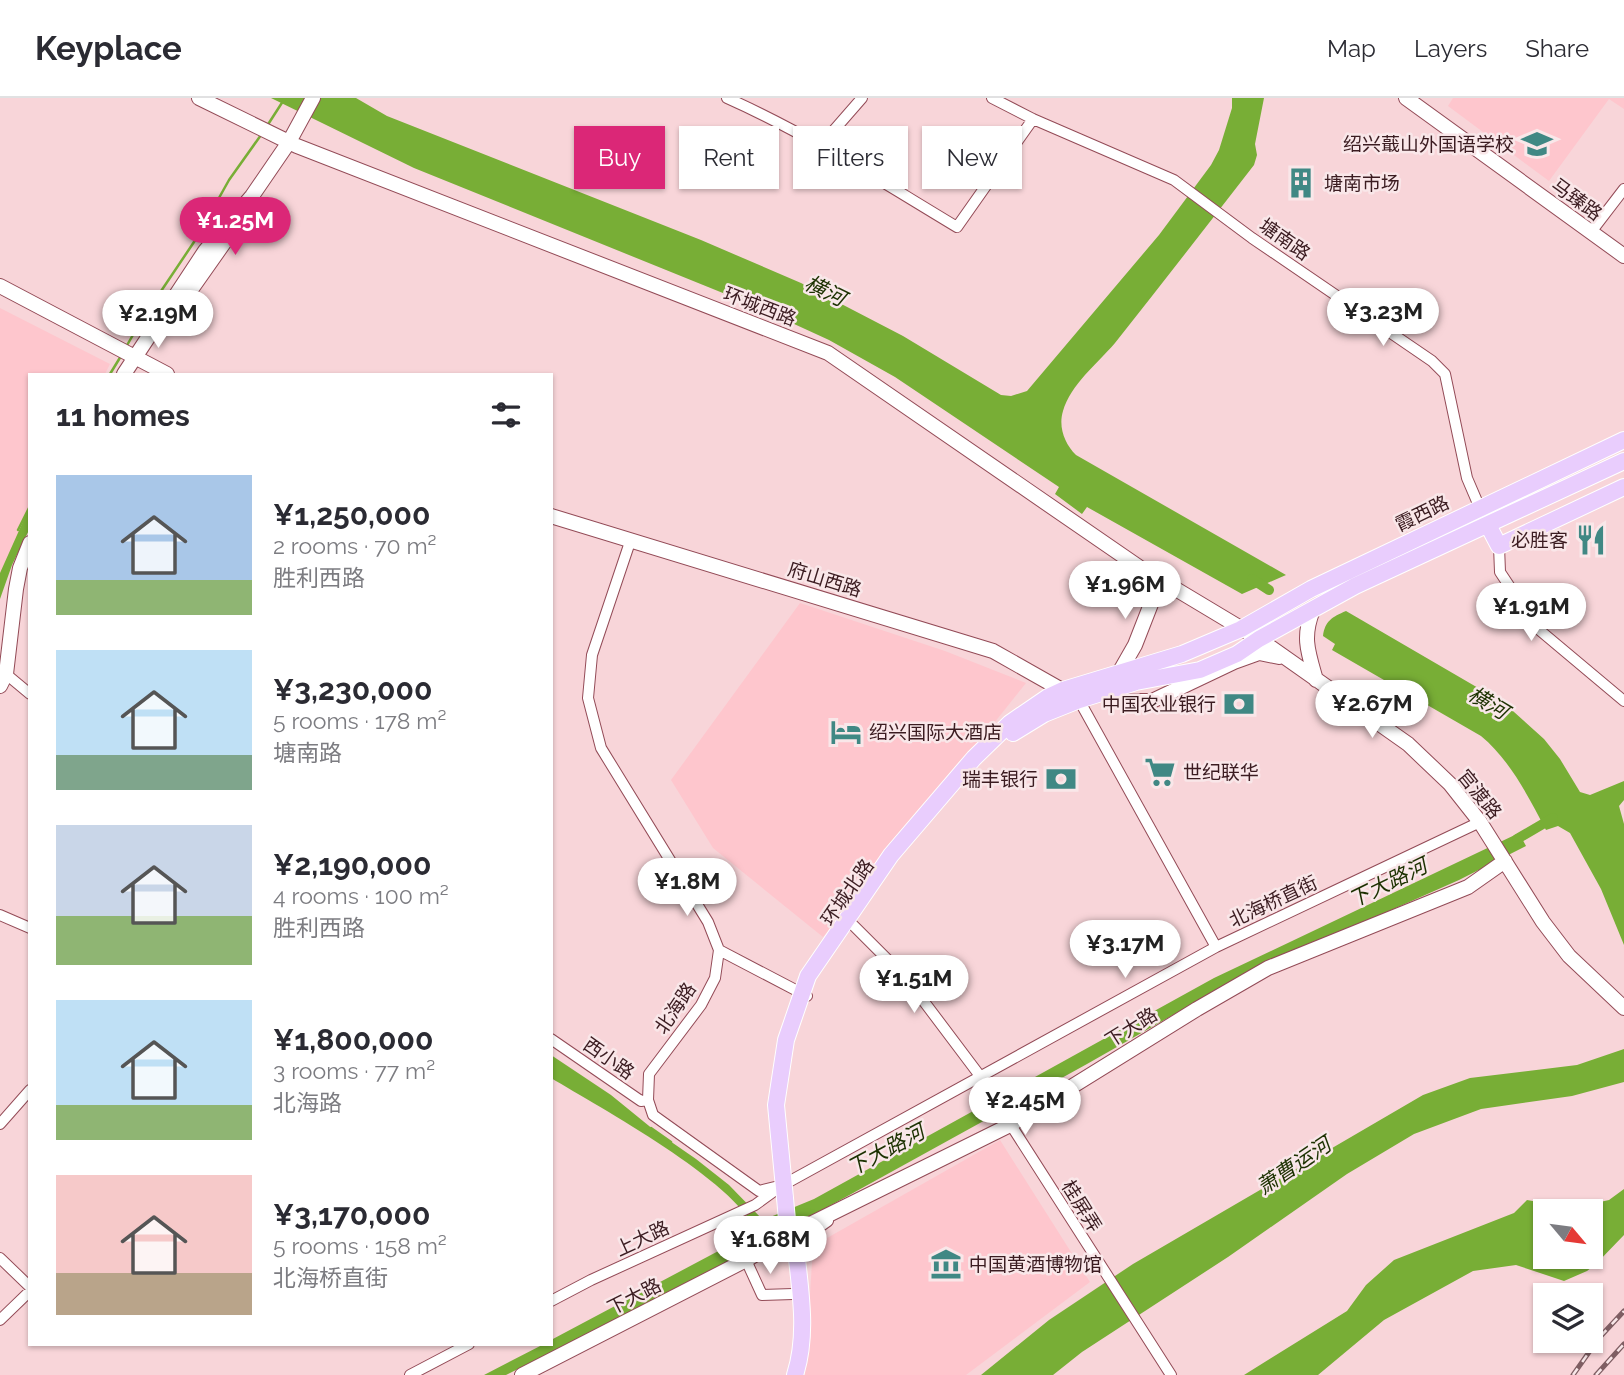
<!DOCTYPE html>
<meta charset="utf-8">
<style>
:root{--surface:#fff;--page:#f2f2f3;--text:#2b2b33;--muted:#7c7c81;--line:#e1e1e2;--accent:#db2777}
body{margin:0;font-family:Raleway,"Noto Sans SC",sans-serif;background:var(--page);color:var(--text);height:100vh;display:flex;flex-direction:column;font-size:26px;white-space:nowrap}
*{box-sizing:border-box;margin:0}
p{font-size:23px;color:var(--muted)}
.icon{flex:none;width:38px;height:38px;fill:none;stroke:currentColor;stroke-width:2;stroke-linecap:round;stroke-linejoin:round}
.map{position:relative;flex:1;overflow:hidden}
.side{position:absolute;left:28px;top:275px;width:525px;height:973px;display:flex;flex-direction:column;background:var(--surface);border-radius:0px;box-shadow:0 2px 5px #0004}
.side>*{flex:none}
.hud{position:absolute;left:574px;top:28px;width:665px;height:63px;display:flex;gap:14px}
.needle{width:46px;rotate:119deg}
.controls{position:absolute;left:1533px;top:1101px;display:grid;gap:14px}
.controls a{display:grid;place-items:center;width:70px;height:70px;border-radius:0px;background:var(--surface);box-shadow:0 2px 5px #0004;font-size:35px}
.price{position:absolute;translate:-50% -60px;padding:0 16px;border-radius:24px;background:#fff;color:#222;font-size:23px;line-height:46px;filter:drop-shadow(0 2px 4px #0008)}
.price::after{content:'';position:absolute;left:50%;top:42px;width:21px;height:16px;margin-left:-10px;background:inherit;clip-path:polygon(0 0,100% 0,50% 100%)}
.price.active{background:var(--accent);color:#fff}
ul{padding:0;list-style:none}
li{display:flex;align-items:center;gap:21px;height:175px;padding:0 28px}
li span{display:grid;place-items:center;flex:none;width:196px;height:140px;border-radius:0px;color:#555}
li>.icon{margin-inline-start:auto}
span .icon{width:84px;height:84px;fill:#fffc;stroke-width:1}
li b{font-size:30px}
h2{display:flex;justify-content:space-between;align-items:center;height:84px;padding:0 28px;font-size:30px}
.tag{padding:0 24px;border-radius:0px;background:var(--surface);box-shadow:0 2px 5px #0004;font-size:24px;line-height:63px}
.tag.active{background:var(--accent);color:#fff}
header{display:flex;align-items:center;gap:42px;box-sizing:border-box;height:98px;padding:0 35px;background:var(--surface);border-bottom:2px solid var(--line)}
header strong{font-size:33px}
nav{display:flex;gap:38px;margin-inline-start:auto;font-size:24px}
.map>svg:first-child{display:block}
.built{fill:#fec6cd}
.water{fill:#78ae36;fill-rule:evenodd}
.lines{fill:none;stroke-linecap:round;stroke-linejoin:round}
.stream{stroke:#78ae36;stroke-width:2.5}
.canal{stroke:#78ae36;stroke-width:10}
.street-casing{stroke:#934b57;stroke-width:12}
.secondary-casing{stroke:#934b57;stroke-width:16}
.primary-casing{stroke:#fff;stroke-width:18}
.street{stroke:#fff;stroke-width:10}
.secondary{stroke:#fff;stroke-width:14}
.primary{stroke:#e9cdfd;stroke-width:16}
.rail-casing{stroke:#7f5e63;stroke-width:5}
.rail{stroke:#f9e7e9;stroke-width:2.5;stroke-dasharray:8;stroke-linecap:butt}
.primary-bridge-casing{stroke:#fff;stroke-width:18;stroke-linecap:butt}
.primary-bridge{stroke:#e9cdfd;stroke-width:16}
.labels{text-anchor:middle;stroke-width:5;stroke-linejoin:round;paint-order:stroke}
.poi-label{font-size:19px;fill:#3b1c21;stroke:#f9e7e9;text-anchor:end}
.street-label{font-size:19px;fill:#3b1c21;stroke:#f9e7e9}
.water-label{font-size:21px;font-style:italic;fill:#1c3101;stroke:#f9e7e9}
</style>
<header>
<strong>Keyplace</strong>
<nav><a>Map</a><a>Layers</a><a>Share</a></nav>
</header>
<div class="map">
<svg width="1624" height="1277" viewBox="0 0 1624 1277">
<rect width="100%" height="100%" fill="#f8d5d9"/>
<path class="built" d="M 1453,0 L 1624,0 L 1624,11 L 1609,1 L 1549,83 L 1448,8 Z
M 0,210 L 110,266 L 105,276 L 30,276 L 30,427 L 0,489 Z
M 800,505 L 945,553 L 1026,585 L 823,839 L 713,750 L 671,682 Z
M 1000,1042 L 1090,1184 L 966,1277 L 805,1277 L 813,1148 Z"/>
<path class="water" d="M 271,0 L 356,0 L 387,18 L 701,142 L 801,185 L 903,238 L 1001,297 L 1011,298 L 1027,293 L 1159,137 L 1211,67 L 1219,52 L 1232,10 L 1232,0 L 1264,0 L 1255,46 L 1257,57 L 1254,67 C 1208,126 1162,186 1115,245 C 1097,266 1071,286 1063,313 C 1058,329 1065,346 1076,357 L 1286,477 L 1242,496 L 1087,409 L 1082,416 L 1055,396 L 1059,389 L 895,279 L 829,242 L 755,208 L 414,70 Z
M 30,408 L 30,430 L 12,467 L 0,501 L 0,475 Z
M 1346,513 L 1504,605 L 1544,641 L 1560,661 L 1580,694 L 1590,697 L 1624,683 L 1624,702 L 1619,708 L 1624,726 L 1624,847 L 1601,791 L 1570,735 L 1558,728 L 1546,732 C 1528,698 1510,662 1481,638 L 1332,552 L 1335,546 L 1323,538 C 1325,523 1332,519 1346,513 Z
M 1519,735 L 1526,748 L 1459,782 L 1238,880 L 1087,966 L 710,1174 L 506,1277 L 484,1277 L 544,1246 L 551,1246 L 551,1242 L 756,1133 C 735,1083 601,1010 551,980 L 551,957 L 611,997 L 654,1032 L 696,1061 L 729,1087 L 763,1122 L 814,1101 L 1214,880 Z
M 1624,951 L 1624,984 L 1572,998 L 1481,1011 L 1414,1036 L 1347,1076 L 1228,1159 L 1082,1254 L 1053,1277 L 981,1277 L 1049,1222 L 1133,1166 L 1423,997 L 1470,980 L 1577,967 Z
M 1624,1091 L 1624,1137 L 1596,1166 L 1587,1173 L 1564,1183 L 1516,1167 L 1473,1173 L 1384,1222 L 1318,1277 L 1244,1277 L 1347,1213 L 1366,1187 L 1394,1162 L 1514,1115 L 1527,1102 L 1573,1110 L 1609,1102 ZM 1545,1113 L 1591,1113 L 1591,1158 L 1545,1158 Z"/>
<g class="lines">
<path class="stream" d="M 267,28 L 285,0
M 126,249 L 141,223 L 196,141 L 229,82 L 261,37
M 110,276 L 121,258
M 18,432 L 30,408
M 651,1030 L 671,1044"/>
<path class="canal" d="M 1252,481 L 1269,492
M 1517,741 L 1553,720"/>
<g class="street-casing">
<path id="street" d="M 727,0 C 808,36 882,84 957,129 L 1033,21
M 992,0 L 1033,21 L 1174,82 L 1252,140 L 1432,263 L 1445,276 L 1467,380 L 1482,415
M 821,47 L 862,0
M 1591,134 L 1624,91
M 631,441 L 592,557 L 588,600 L 601,650 L 708,824 L 719,852 L 715,880 L 701,907 L 649,976 L 648,1002 L 653,1017 L 759,1093 L 783,1087 L 1216,849 L 1480,724
M 1499,448 L 1500,474 L 1537,530 L 1624,603
M 6,576 L 30,596
M 1079,602 L 1216,849
M 0,817 L 30,830
M 847,821 L 907,881 L 977,974 L 1171,1277
M 719,852 L 807,898
M 551,941 L 641,1003 L 648,1002
M 0,1026 L 30,992
M 796,1151 L 807,1138 L 828,1123
M 0,1160 L 30,1189
M 746,1162 L 762,1197 L 793,1196
M 551,1203 L 591,1182 L 755,1107 L 777,1091
M 0,1222 L 30,1193
M 410,1277 L 469,1246"/>
</g>
<g class="secondary-casing">
<path id="secondary" d="M 199,0 L 297,48 L 828,255 L 1139,469 L 1259,541 L 1408,646 L 1450,686 L 1480,724 L 1543,824 L 1569,858 L 1624,910
M 1406,0 L 1624,158
M 0,188 L 167,276
M 169,223 L 226,142
M 124,276 L 205,153 L 252,98 L 289,44 L 313,0
M 551,418 L 993,553 L 1069,596
M 1313,512 C 1302,539 1308,554 1316,582
M 1119,575 L 1135,547 L 1151,506 L 1150,476
M 0,588 L 6,576 L 16,491 L 20,470 L 30,445
M 1099,595 L 1129,603 L 1152,603 L 1234,564 L 1259,555 L 1279,559
M 522,1277 L 746,1162 L 794,1134 L 1010,1027 L 1197,911 L 1268,870 L 1468,789 L 1505,763"/>
</g>
<g class="primary-casing">
<path id="primary" d="M 1488,427 L 1499,448 L 1624,389
M 1013,635 L 1044,616 L 1079,602 L 1136,584 L 1200,572 L 1237,556 L 1259,541 L 1355,488 L 1624,363
M 785,1100 L 776,1007 L 786,942 L 808,878 L 891,757 L 974,660 L 1010,625 L 1048,599 L 1063,592 L 1182,556 L 1241,531 L 1311,491 L 1624,342
M 795,1142 C 799,1187 809,1233 795,1277"/>
</g>
<use href="#street" class="street"/>
<use href="#secondary" class="secondary"/>
<use href="#primary" class="primary"/>
<g class="rail-casing">
<path id="rail" d="M 1573,1277 L 1599,1240 L 1624,1213
M 1596,1277 L 1624,1246"/>
</g>
<use href="#rail" class="rail"/>
<g class="primary-bridge-casing">
<path id="primary-bridge" d="M 785,1100 L 789,1144"/>
</g>
<use href="#primary-bridge" class="primary-bridge"/>
</g>
<defs>
<g id="school-bare" transform="scale(2.415)"><path d="M0-5L7-2L0 1L-7-2ZM-4 1L0 2.5L4 1V4Q0 6-4 4Z" fill="#408884" stroke="#f9e7e9" stroke-width="2.5" paint-order="stroke"/></g>
<g id="building-bare" transform="scale(2.415)"><path d="M-4-6H4V6H1V3H-1V6H-4ZM-2.5-4.3h1.7v1.8h-1.7ZM.8-4.3h1.7v1.8H.8ZM-2.5-1h1.7V.8h-1.7ZM.8-1h1.7V.8H.8Z" fill="#408884" stroke="#f9e7e9" stroke-width="2.5" paint-order="stroke"/></g>
<g id="restaurant-bare" transform="scale(2.415)"><path d="M-5-6h1v4h1v-4h1v4h1v-4h1v5L-1.5 .5V6h-2V.5L-5-1ZM5-6V6H3V1.5H1.5Q1.5-4 5-6Z" fill="#408884" stroke="#f9e7e9" stroke-width="2.5" paint-order="stroke"/></g>
<g id="bank-bare" transform="scale(2.415)"><path d="M-6-4H6V4H-6ZM0-2.3a2.3 2.3 0 1 0 0 4.6a2.3 2.3 0 1 0 0-4.6Z" fill="#408884" stroke="#f9e7e9" stroke-width="2.5" paint-order="stroke"/></g>
<g id="hotel-bare" transform="scale(2.415)"><path d="M-6-4.5h1.5V1H6V5H4.5V3h-9V5H-6ZM-4 0a1.8 1.8 0 1 1 3.6 0ZM.5 0V-2.5h3Q6-2.5 6 0Z" fill="#408884" stroke="#f9e7e9" stroke-width="2.5" paint-order="stroke"/></g>
<g id="supermarket-bare" transform="scale(2.415)"><path d="M-6-5.5h2.5l.6 2H6L4.5 2H-2.5L-4.4-4H-6ZM-1.5 3.2a1.3 1.3 0 1 0 .1 0ZM3 3.2a1.3 1.3 0 1 0 .1 0Z" fill="#408884" stroke="#f9e7e9" stroke-width="2.5" paint-order="stroke"/></g>
<g id="museum-bare" transform="scale(2.415)"><path d="M0-6L6-3V-2H-6V-3ZM-5-1h2V3h-2ZM-1-1h2V3h-2ZM3-1h2V3H3ZM-6 4H6V6H-6Z" fill="#408884" stroke="#f9e7e9" stroke-width="2.5" paint-order="stroke"/></g>
</defs>
<g fill-rule="evenodd">
<use href="#school-bare" x="1537" y="46"/>
<use href="#building-bare" x="1301" y="85"/>
<use href="#restaurant-bare" x="1591" y="442"/>
<use href="#bank-bare" x="1239" y="606"/>
<use href="#hotel-bare" x="846" y="634"/>
<use href="#supermarket-bare" x="1160" y="674"/>
<use href="#bank-bare" x="1061" y="681"/>
<use href="#museum-bare" x="946" y="1166"/>
</g>
<g class="labels">
<g class="poi-label">
<text x="1514" y="53">绍兴蕺山外国语学校</text>
<text x="1324" y="92" text-anchor="start">塘南市场</text>
<text x="1568" y="449">必胜客</text>
<text x="1216" y="613">中国农业银行</text>
<text x="869" y="641" text-anchor="start">绍兴国际大酒店</text>
<text x="1183" y="681" text-anchor="start">世纪联华</text>
<text x="1038" y="688">瑞丰银行</text>
<text x="969" y="1173" text-anchor="start">中国黄酒博物馆</text>
</g>
<g class="street-label">
<text transform="translate(1577 101) rotate(36)" y="7">马臻路</text>
<text transform="translate(1285 141) rotate(35)" y="7">塘南路</text>
<text transform="translate(760 208) rotate(21)" y="7">环城西路</text>
<text transform="translate(1422 415) rotate(-26)" y="7">霞西路</text>
<text transform="translate(825 481) rotate(17)" y="7">府山西路</text>
<text transform="translate(1480 696) rotate(51)" y="7">官渡路</text>
<text transform="translate(847 794) rotate(-55)" y="7">环城北路</text>
<text transform="translate(1273 803) rotate(-25)" y="7">北海桥直街</text>
<text transform="translate(675 910) rotate(-56)" y="7">北海路</text>
<text transform="translate(1131 929) rotate(-32)" y="7">下大路</text>
<text transform="translate(609 960) rotate(35)" y="7">西小路</text>
<text transform="translate(1082 1108) rotate(58)" y="7">桂屏弄</text>
<text transform="translate(642 1140) rotate(-25)" y="7">上大路</text>
<text transform="translate(634 1198) rotate(-27)" y="7">下大路</text>
</g>
<g class="water-label">
<text transform="translate(825 193) rotate(26)" y="7">横河</text>
<text transform="translate(1488 605) rotate(31)" y="7">横河</text>
<text transform="translate(1388 785) rotate(-26)" y="7">下大路河</text>
<text transform="translate(886 1052) rotate(-28)" y="7">下大路河</text>
<text transform="translate(1294 1068) rotate(-34)" y="7">萧曹运河</text>
</g>
</g>
</svg>
<div class="controls">
<a><svg class="needle" viewBox="-14 -14 28 28"><path d="M0-13l5 13h-10z" fill="#e53935"/><path d="M0 13l5-13h-10z" fill="#7c7c81"/></svg></a>
<a><svg class="icon" aria-label="layers" viewBox="0 0 24 24"><path d="M12 4l9 5-9 5-9-5zM3 14l9 5 9-5"/></svg></a>
</div>
<b class="price active" style="left:235px;top:159px">¥1.25M</b>
<b class="price" style="left:1383px;top:250px">¥3.23M</b>
<b class="price" style="left:158px;top:252px">¥2.19M</b>
<b class="price" style="left:1125px;top:523px">¥1.96M</b>
<b class="price" style="left:1531px;top:545px">¥1.91M</b>
<b class="price" style="left:1372px;top:642px">¥2.67M</b>
<b class="price" style="left:687px;top:820px">¥1.8M</b>
<b class="price" style="left:1125px;top:882px">¥3.17M</b>
<b class="price" style="left:914px;top:917px">¥1.51M</b>
<b class="price" style="left:1025px;top:1039px">¥2.45M</b>
<b class="price" style="left:770px;top:1178px">¥1.68M</b>
<div class="hud">
<a class="tag active">Buy</a>
<a class="tag">Rent</a>
<a class="tag">Filters</a>
<a class="tag">New</a>
</div>
<section class="side">
<h2>11 homes<svg class="icon" aria-label="filters" viewBox="0 0 24 24"><path d="M4 7h16M4 17h16"/><circle cx="9" cy="7" r="2"/><circle cx="15" cy="17" r="2"/></svg></h2>
<ul>
<li><span style="background:linear-gradient(#a9c7e8 75%,#8fb573 0)"><svg class="icon" aria-label="home" viewBox="0 0 24 24"><path d="M3 11l9-7 9 7M6 9v11h12V9"/></svg></span><div><b>¥1,250,000</b><p>2 rooms · 70 m²</p><p>胜利西路</p></div></li>
<li><span style="background:linear-gradient(#bfe0f5 75%,#7fa58c 0)"><svg class="icon" aria-label="home" viewBox="0 0 24 24"><path d="M3 11l9-7 9 7M6 9v11h12V9"/></svg></span><div><b>¥3,230,000</b><p>5 rooms · 178 m²</p><p>塘南路</p></div></li>
<li><span style="background:linear-gradient(#c9d6e8 65%,#8fb573 0)"><svg class="icon" aria-label="home" viewBox="0 0 24 24"><path d="M3 11l9-7 9 7M6 9v11h12V9"/></svg></span><div><b>¥2,190,000</b><p>4 rooms · 100 m²</p><p>胜利西路</p></div></li>
<li><span style="background:linear-gradient(#bfe0f5 75%,#8fb573 0)"><svg class="icon" aria-label="home" viewBox="0 0 24 24"><path d="M3 11l9-7 9 7M6 9v11h12V9"/></svg></span><div><b>¥1,800,000</b><p>3 rooms · 77 m²</p><p>北海路</p></div></li>
<li><span style="background:linear-gradient(#f6c9c9 70%,#b9a48a 0)"><svg class="icon" aria-label="home" viewBox="0 0 24 24"><path d="M3 11l9-7 9 7M6 9v11h12V9"/></svg></span><div><b>¥3,170,000</b><p>5 rooms · 158 m²</p><p>北海桥直街</p></div></li>
</ul>
</section>
</div>
